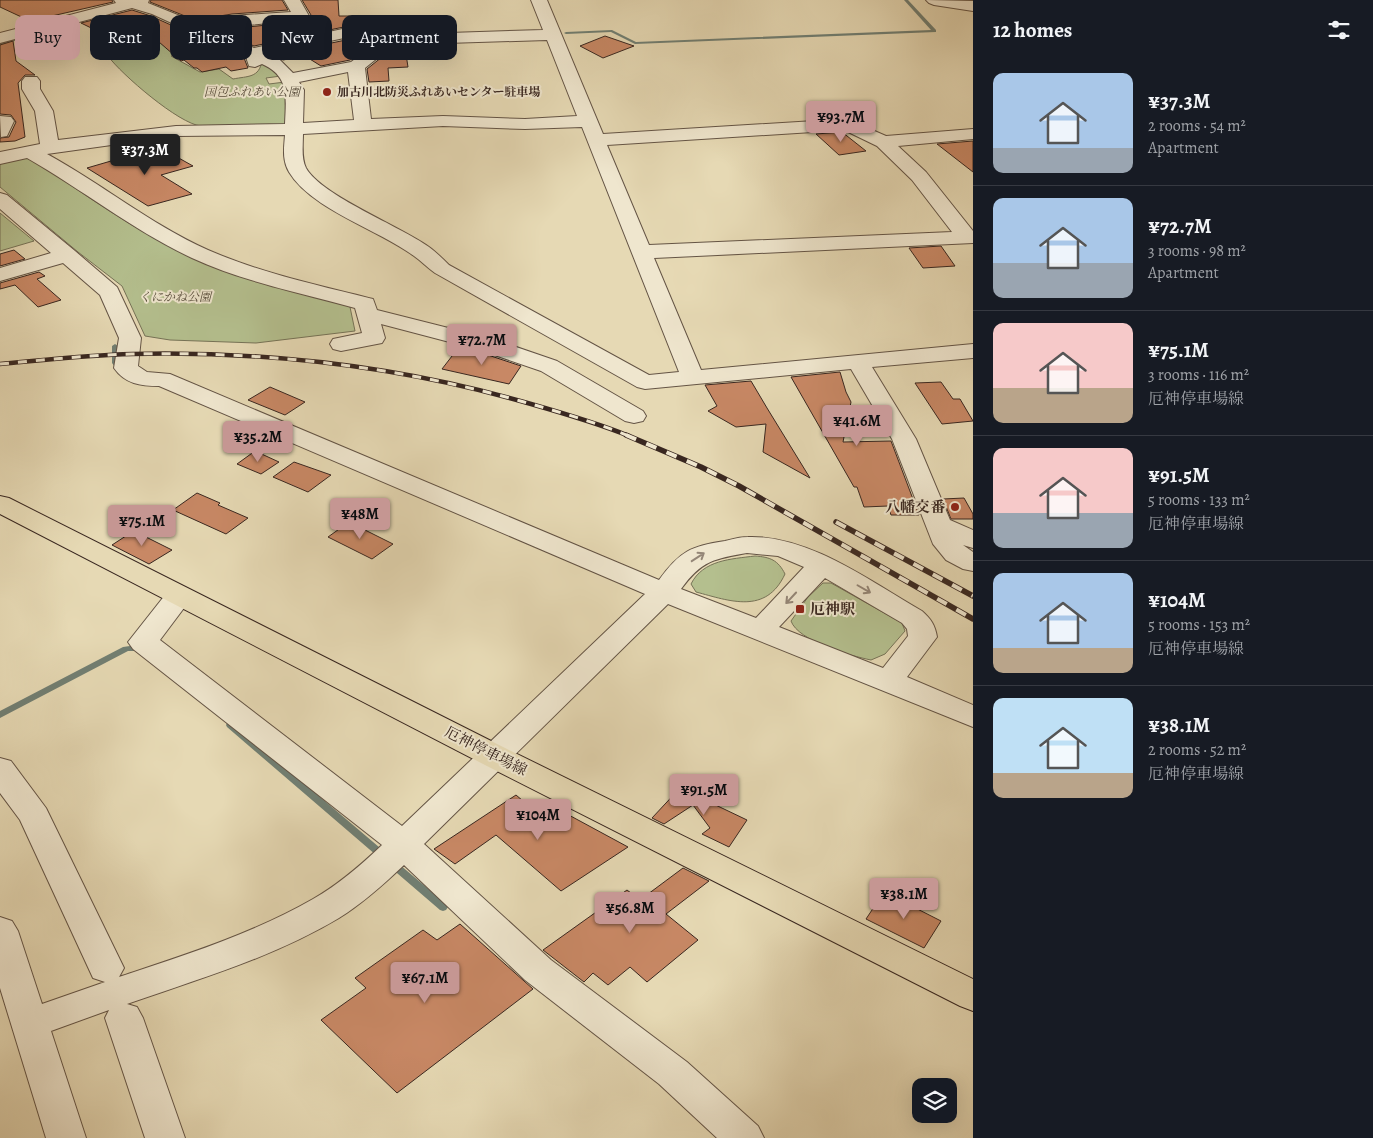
<!DOCTYPE html>
<meta charset="utf-8">
<style>
:root{--surface:#171b24;--page:#20242c;--text:#f1f3f6;--muted:#9ea1a6;--line:#363941;--accent:#c59692}
body{margin:0;font-family:Alegreya,"Noto Serif JP",serif;background:var(--page);color:var(--text);height:100vh;display:flex;flex-direction:column;font-size:19px;white-space:nowrap}
*{box-sizing:border-box;margin:0}
p{font-size:16px;color:var(--muted)}
.icon{flex:none;width:28px;height:28px;fill:none;stroke:currentColor;stroke-width:2;stroke-linecap:round;stroke-linejoin:round}
.map{position:relative;flex:1;overflow:hidden}
.panel{display:flex;flex-direction:column;background:var(--surface);width:400px}
.panel>*{flex:none}
.hud{position:absolute;left:15px;top:15px;width:475px;height:45px;display:flex;gap:10px}
.controls{position:absolute;left:912px;top:1078px;display:grid;gap:10px}
.controls a{display:grid;place-items:center;width:45px;height:45px;border-radius:10px;background:var(--surface);box-shadow:0 5px 20px #0002;font-size:25px}
.price{position:absolute;translate:-50% -42px;padding:0 11px;border-radius:5px;background:var(--accent);color:#111;font-size:16px;line-height:32px;filter:drop-shadow(0 1px 2px #0008)}
.price::after{content:'';position:absolute;left:50%;top:30px;width:15px;height:11px;margin-left:-8px;background:inherit;clip-path:polygon(0 0,100% 0,50% 100%)}
.price.on{background:#222;color:#fff}
ul{padding:0;list-style:none}
li{display:flex;align-items:center;gap:15px;height:125px;padding:0 20px}
li+li{border-top:1px solid var(--line)}
li span{display:grid;place-items:center;flex:none;width:140px;height:100px;border-radius:10px;color:#555}
li>.icon{margin-inline-start:auto}
span .icon{width:60px;height:60px;fill:#fffc;stroke-width:1}
li b{font-size:21px}
h2{display:flex;justify-content:space-between;align-items:center;height:60px;padding:0 20px;font-size:21px}
.pill{padding:0 18px;border-radius:10px;background:var(--surface);box-shadow:0 5px 20px #0002;font-size:18px;line-height:45px}
.pill.on{background:var(--accent);color:#111}
main{display:flex;flex:1;min-height:0}
.map>svg:first-child{display:block}
.green{fill:#b4bf8e;stroke:#767357}
.lines{fill:none;stroke-linecap:round;stroke-linejoin:round}
.stream{fill:#717f73;fill-rule:evenodd}
.building{fill:#c88865;stroke:#392720}
.minor-casing{stroke:#645445;stroke-width:2}
.major-casing{stroke:#392720;stroke-width:2}
.minor{fill:#efe6ce;fill-rule:evenodd}
.major{fill:#e6d9b4;fill-rule:evenodd}
.rail-far1-casing{stroke:#392720;stroke-width:4.5}
.rail-casing{stroke:#392720;stroke-width:5.5}
.rail-far1{stroke:#efe6ce;stroke-width:3;stroke-dasharray:9;stroke-linecap:butt}
.rail{stroke:#efe6ce;stroke-width:4;stroke-dasharray:11;stroke-linecap:butt}
.oneway{stroke:#948677}
.poi-dot{fill:#8f2418;stroke:#efe6ce;stroke-width:2}
.labels{text-anchor:middle;stroke-width:4;stroke-linejoin:round;paint-order:stroke}
.far-park-label{font-size:12px;font-style:italic;fill:#584d3c;stroke:#efe6ce}
.far-poi-label{font-size:12px;font-weight:bold;fill:#392720;stroke:#efe6ce;text-anchor:start}
.poi-label{font-size:15px;font-weight:bold;fill:#392720;stroke:#efe6ce;text-anchor:end}
.street-label{font-size:15px;fill:#392720;stroke:#efe6ce}
</style>
<main>
<div class="map">
<svg width="973" height="1138" viewBox="0 0 973 1138">
<rect width="100%" height="100%" fill="#e6d9b4"/>
<filter id="stains"><feTurbulence type="fractalNoise" baseFrequency=".004" numOctaves="4"/><feColorMatrix values="0 0 0 0 .2 0 0 0 0 .09 0 0 0 0 .02 0 0 0 .5 -.17"/></filter>
<radialGradient id="worn" r=".72"><stop offset=".6" stop-color="#630" stop-opacity="0"/><stop offset="1" stop-color="#630" stop-opacity=".3"/></radialGradient>
<path class="green" d="M 195,31 L 207,37 L 167,48 L 176,54 L 171,56 L 200,72 L 219,69 L 233,79 C 248,76 259,78 262,61 L 281,76 L 266,78 L 269,84 L 285,82 L 289,124 C 261,125 229,129 201,126 C 179,124 121,74 108,56 Z
M 28,156 C 83,193 137,233 198,260 L 348,305 L 350,307 L 355,331 L 256,343 L 170,340 L 145,336 L 122,286 L 78,252 L 0,187 L 0,164 Z
M 0,213 L 34,241 L 0,251 Z
M 755,556 C 770,557 778,560 785,574 C 766,615 730,601 696,592 L 691,584 C 703,560 731,559 755,556 Z
M 823,583 L 831,583 L 895,619 L 902,623 L 905,631 L 885,654 L 871,660 C 851,656 798,641 791,621 L 808,597 Z"/>
<g class="lines">
<path class="stream" d="M 904,0 L 908,0 L 936,30 L 936,32 L 635,44 L 611,32 L 566,34 L 564,33 L 566,32 L 612,30 L 636,42 L 931,30 Z
M 41,31 L 43,32 L 43,33 L 0,45 L 0,43 Z
M 115,344 L 118,346 L 118,363 L 123,370 L 120,372 L 118,371 L 112,363 L 112,346 Z
M 137,645 L 140,646 L 144,651 L 143,653 L 137,653 L 135,651 L 128,651 L 0,718 L 0,711 L 123,647 Z
M 230,722 L 233,723 L 446,904 L 448,907 L 446,910 L 443,911 L 440,910 L 227,727 L 226,725 L 227,723 Z"/>
</g>
<path class="building" d="M 0,0 L 112,0 L 113,2 L 30,21 L 0,7 Z
M 151,0 L 282,0 L 288,10 L 232,14 L 195,20 L 150,2 Z
M 302,0 L 338,0 L 339,16 L 354,16 L 353,25 L 254,46 L 218,30 L 307,21 L 311,15 Z
M 132,10 L 151,16 L 244,58 L 248,68 L 231,71 L 226,67 L 202,72 L 197,68 L 194,68 L 184,60 L 181,61 L 159,42 L 132,48 L 81,23 Z
M 365,36 L 377,42 L 350,60 L 321,66 L 305,56 L 283,60 L 274,55 Z
M 605,36 L 634,46 L 603,58 L 580,46 Z
M 13,41 L 16,61 L 35,75 L 25,75 L 18,83 L 25,137 L 15,141 L 0,142 L 0,138 L 9,137 L 16,122 L 11,115 L 0,114 L 0,45 Z
M 405,48 L 408,67 L 388,68 L 389,81 L 369,82 L 367,69 L 387,53 Z
M 842,132 L 866,151 L 839,155 L 816,134 Z
M 973,141 L 973,172 L 937,144 Z
M 159,147 L 193,166 L 161,175 L 192,194 L 148,206 L 87,168 Z
M 941,246 L 955,266 L 923,268 L 909,248 Z
M 14,250 L 25,259 L 0,266 L 0,254 Z
M 39,272 L 45,276 L 37,279 L 61,300 L 38,307 L 15,285 L 0,289 L 0,283 Z
M 459,347 L 479,352 L 521,366 L 509,384 L 442,369 Z
M 840,372 L 846,392 L 851,402 L 843,442 L 891,441 L 919,515 L 891,515 L 888,506 L 864,507 L 857,487 L 854,487 L 791,377 Z
M 751,381 L 767,408 L 810,478 L 763,452 L 766,424 L 736,427 L 708,411 L 717,406 L 705,385 Z
M 941,382 L 953,399 L 960,399 L 973,421 L 942,424 L 915,383 Z
M 270,387 L 305,402 L 285,415 L 248,400 Z
M 255,451 L 279,462 L 261,474 L 237,464 Z
M 294,462 L 331,475 L 308,492 L 273,477 Z
M 197,493 L 220,503 L 218,505 L 248,518 L 226,534 L 173,510 Z
M 964,498 L 973,514 L 973,519 L 951,519 L 943,499 Z
M 349,522 L 393,544 L 372,559 L 328,537 Z
M 135,530 L 144,536 L 172,550 L 149,564 L 112,545 Z
M 680,788 L 747,820 L 729,847 L 702,834 L 710,828 L 693,805 L 664,824 L 652,818 Z
M 516,795 L 543,818 L 554,807 L 628,847 L 561,891 L 496,835 L 455,864 L 434,849 Z
M 683,868 L 709,881 L 666,914 L 698,940 L 647,982 L 630,967 L 608,985 L 593,973 L 584,982 L 543,950 L 627,890 L 640,900 Z
M 884,892 L 941,921 L 924,948 L 866,919 Z
M 460,924 L 533,989 L 397,1093 L 321,1020 L 366,988 L 355,978 L 423,930 L 437,940 Z"/>
<g class="lines">
<g class="minor-casing">
<path id="minor" d="M 114,0 L 149,0 L 148,3 L 195,22 L 232,16 L 291,12 L 284,0 L 300,0 L 309,16 L 307,19 L 211,29 L 254,48 L 389,19 L 418,34 L 543,30 L 531,0 L 547,0 L 603,134 L 847,119 L 886,136 L 973,129 L 973,139 L 898,146 L 926,172 L 973,231 L 973,243 L 654,258 L 701,370 L 973,344 L 973,358 L 872,367 L 916,439 L 950,520 L 973,530 L 973,548 L 963,545 L 973,552 L 973,571 L 963,569 L 946,560 L 933,544 L 892,439 L 851,369 L 645,389 L 637,387 L 435,273 C 428,268 421,261 414,256 C 379,230 311,209 289,172 C 282,160 284,148 285,135 L 176,136 L 47,154 C 102,184 150,224 208,250 C 261,273 317,285 373,299 L 377,310 L 496,340 L 557,361 L 643,411 L 646,416 L 643,421 L 634,423 L 625,421 L 541,371 L 480,350 L 381,324 L 385,338 L 382,343 L 341,351 L 333,349 L 330,344 L 333,339 L 362,333 L 355,308 C 301,293 244,282 192,258 C 134,231 83,190 27,158 L 0,164 L 0,152 L 40,144 L 35,111 L 22,89 L 22,81 L 25,77 L 37,77 L 40,81 L 40,89 L 53,111 L 58,140 L 176,126 L 285,124 C 286,98 290,76 262,64 L 255,67 L 249,66 L 246,57 L 152,14 L 132,8 L 0,43 L 0,33 L 116,3 ZM 387,29 L 401,38 L 374,45 L 351,62 L 293,73 L 278,58 L 268,54 ZM 547,40 L 577,116 L 525,119 L 443,116 L 371,119 L 365,68 L 386,51 L 415,44 ZM 348,72 L 354,120 L 303,123 L 304,90 L 299,82 ZM 443,126 L 525,129 L 582,127 L 679,372 L 649,375 L 449,265 C 443,259 436,252 429,247 C 400,226 322,196 306,168 C 301,158 303,145 303,134 ZM 844,130 L 877,146 L 912,180 L 952,232 L 649,245 L 607,145 Z
M 926,0 L 973,1 L 973,11 L 934,5 L 929,3 Z
M 0,116 L 11,117 L 14,121 L 7,136 L 1,137 Z
M 0,193 L 7,195 L 75,251 L 117,287 L 141,338 L 138,366 L 147,372 L 170,374 L 659,580 C 680,551 691,546 725,541 C 733,539 740,537 748,537 C 809,535 871,582 922,611 C 931,619 935,625 937,637 L 907,677 L 973,705 L 973,727 L 668,604 L 424,844 L 551,960 L 687,1062 L 758,1126 L 764,1138 L 717,1138 L 659,1084 L 525,980 L 404,865 C 384,884 363,903 339,918 C 274,957 199,979 127,1004 L 137,1007 L 143,1018 L 185,1138 L 145,1138 L 105,1018 L 109,1010 L 51,1031 L 86,1138 L 46,1138 L 0,988 L 0,917 L 12,921 L 18,931 L 42,1004 L 105,982 L 93,978 L 20,820 L 0,793 L 0,758 L 11,761 L 46,808 L 124,968 L 119,977 C 185,955 252,934 313,899 C 338,885 361,865 382,845 L 133,649 L 128,642 L 169,590 L 179,587 L 189,590 L 193,596 L 160,640 L 402,826 L 645,594 L 159,386 C 141,386 125,384 114,368 L 119,338 L 100,295 L 63,263 L 0,281 L 0,268 L 51,253 L 0,209 ZM 747,553 L 778,556 L 804,567 L 756,618 L 681,589 C 702,560 714,559 747,553 ZM 825,578 L 902,623 L 907,629 L 908,636 L 883,668 L 779,627 Z"/>
</g>
<g class="major-casing">
<path id="major" d="M 0,496 L 9,498 L 507,749 L 973,979 L 973,1011 L 960,1006 L 485,765 L 0,514 Z"/>
</g>
<use href="#minor" class="minor"/>
<use href="#major" class="major"/>
<g class="rail-far1-casing">
<path id="rail-far1" d="M 0,364 C 44,360 88,355 132,354 C 264,351 397,366 524,402 C 559,412 595,422 629,436"/>
</g>
<g class="rail-casing">
<path id="rail" d="M 626,435 L 701,467 L 739,486 L 973,619
M 836,522 L 973,596"/>
</g>
<use href="#rail-far1" class="rail-far1"/>
<use href="#rail" class="rail"/>
</g>
<defs><path id="oneway-shaft" d="M-6 0H5M1.5-3L5.5 0L1.5 3" fill="none" stroke-width="1.6" stroke-linecap="round" stroke-linejoin="round" transform="scale(1.25)"/></defs>
<g class="oneway">
<use href="#oneway-shaft" transform="translate(698 557) rotate(-33)"/>
<use href="#oneway-shaft" transform="translate(864 589) rotate(30)"/>
<use href="#oneway-shaft" transform="translate(791 598) rotate(133)"/>
</g>
<g class="poi-dot">
<circle cx="327" cy="92" r="5"/>
<circle cx="955" cy="507" r="5"/>
<rect x="795" y="604" width="10" height="10" rx="2.5"/>
</g>
<g class="labels">
<g class="far-park-label">
<text x="252" y="96">国包ふれあい公園</text>
<text x="175" y="301">くにかね公園</text>
</g>
<g class="far-poi-label">
<text x="337" y="96">加古川北防災ふれあいセンター駐車場</text>
</g>
<g class="poi-label">
<text x="945" y="512">八幡交番</text>
<text x="810" y="614" text-anchor="start">厄神駅</text>
</g>
<g class="street-label">
<text transform="translate(486 751) rotate(27)" y="5">厄神停車場線</text>
</g>
</g>
<rect width="100%" height="100%" filter="url(#stains)"/>
<rect width="100%" height="100%" fill="url(#worn)"/>
</svg>
<div class="controls">
<a><svg class="icon" aria-label="layers" viewBox="0 0 24 24"><path d="M12 4l9 5-9 5-9-5zM3 14l9 5 9-5"/></svg></a>
</div>
<b class="price" style="left:841px;top:143px">¥93.7M</b>
<b class="price on" style="left:145px;top:176px">¥37.3M</b>
<b class="price" style="left:482px;top:366px">¥72.7M</b>
<b class="price" style="left:857px;top:447px">¥41.6M</b>
<b class="price" style="left:258px;top:463px">¥35.2M</b>
<b class="price" style="left:360px;top:540px">¥48M</b>
<b class="price" style="left:142px;top:547px">¥75.1M</b>
<b class="price" style="left:704px;top:816px">¥91.5M</b>
<b class="price" style="left:538px;top:841px">¥104M</b>
<b class="price" style="left:904px;top:920px">¥38.1M</b>
<b class="price" style="left:630px;top:934px">¥56.8M</b>
<b class="price" style="left:425px;top:1004px">¥67.1M</b>
<div class="hud">
<a class="pill on">Buy</a>
<a class="pill">Rent</a>
<a class="pill">Filters</a>
<a class="pill">New</a>
<a class="pill">Apartment</a>
</div>
</div>
<section class="panel">
<h2>12 homes<svg class="icon" aria-label="filters" viewBox="0 0 24 24"><path d="M4 7h16M4 17h16"/><circle cx="9" cy="7" r="2"/><circle cx="15" cy="17" r="2"/></svg></h2>
<ul>
<li><span style="background:linear-gradient(#a9c7e8 75%,#9aa5b1 0)"><svg class="icon" aria-label="home" viewBox="0 0 24 24"><path d="M3 11l9-7 9 7M6 9v11h12V9"/></svg></span><div><b>¥37.3M</b><p>2 rooms · 54 m²</p><p>Apartment</p></div></li>
<li><span style="background:linear-gradient(#a9c7e8 65%,#9aa5b1 0)"><svg class="icon" aria-label="home" viewBox="0 0 24 24"><path d="M3 11l9-7 9 7M6 9v11h12V9"/></svg></span><div><b>¥72.7M</b><p>3 rooms · 98 m²</p><p>Apartment</p></div></li>
<li><span style="background:linear-gradient(#f6c9c9 65%,#b9a48a 0)"><svg class="icon" aria-label="home" viewBox="0 0 24 24"><path d="M3 11l9-7 9 7M6 9v11h12V9"/></svg></span><div><b>¥75.1M</b><p>3 rooms · 116 m²</p><p>厄神停車場線</p></div></li>
<li><span style="background:linear-gradient(#f6c9c9 65%,#9aa5b1 0)"><svg class="icon" aria-label="home" viewBox="0 0 24 24"><path d="M3 11l9-7 9 7M6 9v11h12V9"/></svg></span><div><b>¥91.5M</b><p>5 rooms · 133 m²</p><p>厄神停車場線</p></div></li>
<li><span style="background:linear-gradient(#a9c7e8 75%,#b9a48a 0)"><svg class="icon" aria-label="home" viewBox="0 0 24 24"><path d="M3 11l9-7 9 7M6 9v11h12V9"/></svg></span><div><b>¥104M</b><p>5 rooms · 153 m²</p><p>厄神停車場線</p></div></li>
<li><span style="background:linear-gradient(#bfe0f5 75%,#b9a48a 0)"><svg class="icon" aria-label="home" viewBox="0 0 24 24"><path d="M3 11l9-7 9 7M6 9v11h12V9"/></svg></span><div><b>¥38.1M</b><p>2 rooms · 52 m²</p><p>厄神停車場線</p></div></li>
</ul>
</section>
</main>
